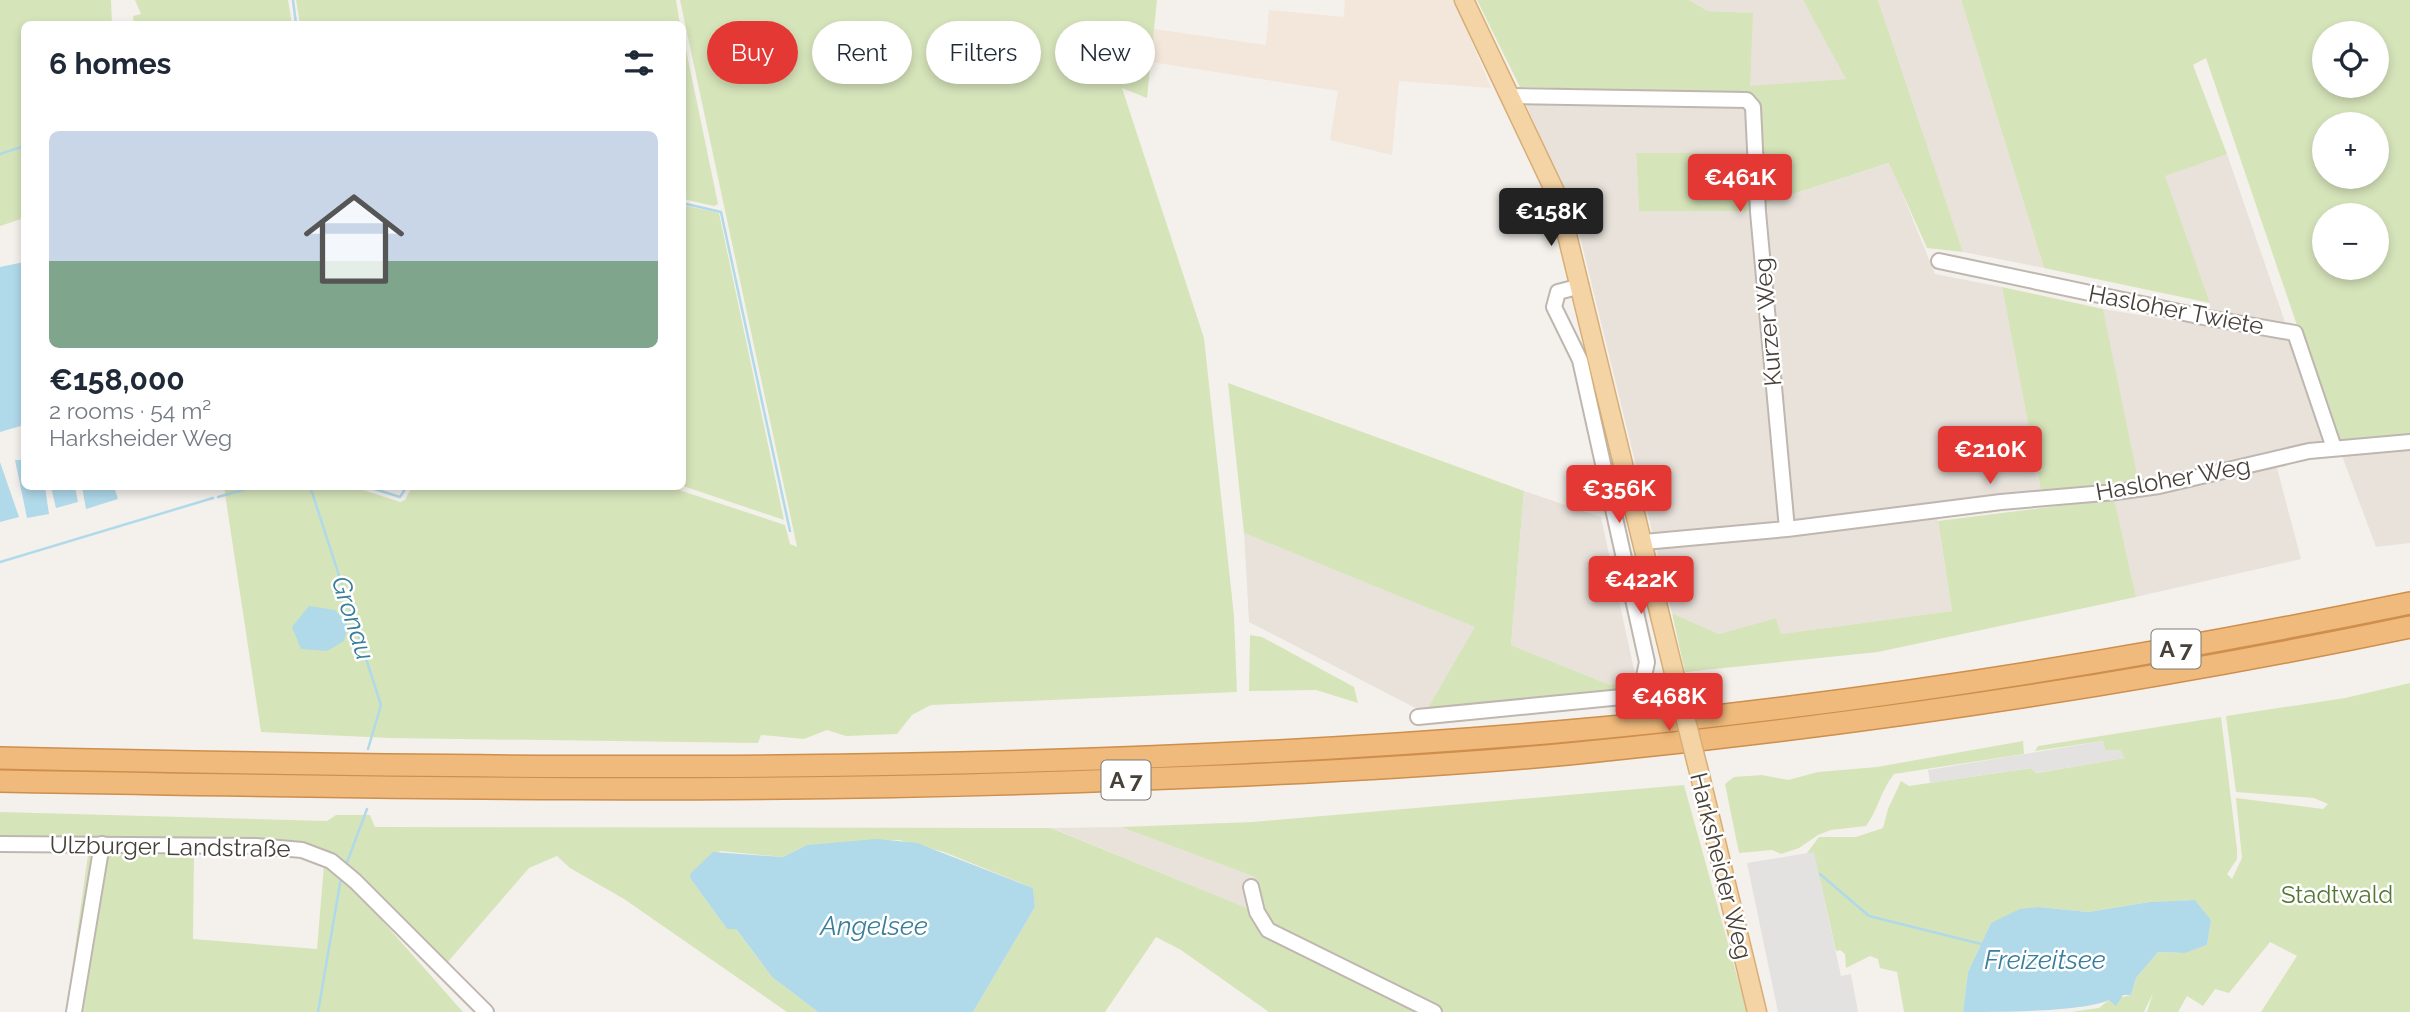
<!DOCTYPE html>
<meta charset="utf-8">
<style>
:root{--surface:#fff;--page:#f2f2f3;--text:#1f2937;--muted:#747a83;--line:#e0e1e3;--accent:#e43834}
body{margin:0;font-family:Raleway,sans-serif;background:var(--page);color:var(--text);height:100vh;display:flex;flex-direction:column;font-size:26px;white-space:nowrap}
*{box-sizing:border-box;margin:0}
p{font-size:23px;color:var(--muted)}
.icon{flex:none;width:38px;height:38px;fill:none;stroke:currentColor;stroke-width:2;stroke-linecap:round;stroke-linejoin:round}
.map{position:relative;flex:1;overflow:hidden}
.side{position:absolute;left:21px;top:21px;width:665px;height:469px;display:flex;flex-direction:column;background:var(--surface);border-radius:10px;box-shadow:0 4px 10px #0003}
.side>*{flex:none}
.top-card{position:absolute;left:707px;top:21px;width:665px;height:63px;display:flex;gap:14px}
.buttons{position:absolute;left:2312px;top:21px;display:grid;gap:14px}
.buttons a{display:grid;place-items:center;width:77px;height:77px;border-radius:50%;background:var(--surface);box-shadow:0 4px 10px #0003;font-size:35px}
.price{position:absolute;translate:-50% -60px;padding:0 16px;border-radius:7px;background:var(--accent);color:#fff;font-size:23px;line-height:46px;filter:drop-shadow(0 2px 4px #0008)}
.price::after{content:'';position:absolute;left:50%;top:42px;width:21px;height:16px;margin-left:-10px;background:inherit;clip-path:polygon(0 0,100% 0,50% 100%)}
.price.on{background:#222;color:#fff}
ul{padding:0;list-style:none}
li{display:grid;align-content:center;gap:14px;height:371px;padding:0 28px}
li+li{border-top:2px solid var(--line)}
li span{display:grid;place-items:center;height:217px;border-radius:10px;color:#555}
li>.icon{margin-inline-start:auto}
span .icon{width:126px;height:126px;fill:#fffc;stroke-width:1}
li b{font-size:30px}
h2{display:flex;justify-content:space-between;align-items:center;height:84px;padding:0 28px;font-size:30px}
.chip{padding:0 24px;border-radius:32px;background:var(--surface);box-shadow:0 4px 10px #0003;font-size:24px;line-height:63px}
.chip.on{background:var(--accent);color:#fff}
.map>svg:first-child{display:block}
.residential{fill:#e8e2db}
.commercial{fill:#f3e6da}
.green{fill:#d6e4ba;fill-rule:evenodd}
.parking{fill:#e4e2e0}
.water{fill:#b0d9ea}
.lines{fill:none;stroke-linecap:round;stroke-linejoin:round}
.stream{stroke:#b0d9ea;stroke-width:2.5}
.minor-casing{stroke:#bfb7af;stroke-width:18}
.major-casing{stroke:#d8ae76;stroke-width:21}
.highway-casing{stroke:#ce8e4c;stroke-width:24}
.minor{stroke:#fff;stroke-width:14}
.major{stroke:#f4d4a5;stroke-width:18}
.highway{stroke:#efba7c;stroke-width:21}
.major-bridge-casing{stroke:#d8ae76;stroke-width:21;stroke-linecap:butt}
.major-bridge{stroke:#f4d4a5;stroke-width:18}
.labels{text-anchor:middle;stroke-width:5;stroke-linejoin:round;paint-order:stroke}
.shield{fill:#fff;stroke:#7f7a75;stroke-width:2}
.shield-label{font-size:23px;font-weight:bold;fill:#48413a}
.street-label{font-size:24px;fill:#48413a;stroke:#fff}
.park-label{font-size:24px;fill:#547533;stroke:#fff}
.water-label{font-size:26px;font-style:italic;fill:#397e9b;stroke:#fff}
</style>
<div class="map">
<svg width="2410" height="1012" viewBox="0 0 2410 1012">
<rect width="100%" height="100%" fill="#f4f1ec"/>
<path class="residential" d="M 1689,0 L 1803,0 L 1847,79 L 1749,87 L 1752,13 L 1708,11 Z
M 1878,0 L 1961,0 L 2044,268 L 1963,252 Z
M 1524,100 L 1741,105 L 1746,111 L 1749,153 L 1636,153 L 1639,211 L 1753,211 L 1766,203 L 1890,163 L 1935,274 L 2002,287 L 2041,491 L 1935,503 L 1952,611 L 1781,634 L 1776,618 L 1719,634 L 1672,613 L 1574,212 Z
M 2227,154 L 2326,441 L 2273,453 L 2301,559 L 2136,597 L 2110,484 L 2137,480 L 2103,309 L 2212,327 L 2210,303 L 2164,175 Z
M 2410,448 L 2410,543 L 2376,547 L 2341,453 Z
M 1524,491 L 1601,517 L 1636,679 L 1610,685 L 1511,645 Z
M 1244,533 L 1476,627 L 1425,713 L 1249,622 Z
M 1121,827 L 1255,877 L 1257,912 L 1052,828 Z"/>
<path class="commercial" d="M 1345,0 L 1454,0 L 1491,88 L 1399,81 L 1392,155 L 1330,140 L 1338,91 L 1151,62 L 1154,29 L 1266,45 L 1269,10 L 1344,17 Z"/>
<path class="green" d="M 0,0 L 111,0 L 112,24 L 24,24 L 24,218 L 0,226 Z
M 135,0 L 288,0 L 292,24 L 134,24 L 133,16 L 141,14 Z
M 296,0 L 676,0 L 680,24 L 300,24 Z
M 680,0 L 1157,0 L 1147,98 L 1122,88 L 1204,338 L 1234,616 L 1237,692 L 931,705 L 912,715 L 897,734 L 846,736 L 827,730 L 804,739 L 761,735 L 758,743 L 389,738 L 261,732 L 224,487 L 354,487 L 400,502 L 405,500 L 412,487 L 670,487 L 785,525 L 790,544 L 797,547 Z
M 1477,0 L 1689,0 L 1708,11 L 1753,13 L 1750,86 L 1846,79 L 1803,0 L 1878,0 L 1963,252 L 1927,248 L 1889,163 L 1766,203 L 1759,105 L 1756,97 L 1746,94 L 1520,87 Z
M 1961,0 L 2410,0 L 2410,437 L 2336,440 L 2206,58 L 2193,65 L 2227,154 L 2165,176 L 2210,303 L 2044,268 ZM 2324,33 L 2376,33 L 2376,86 L 2324,86 ZM 2324,124 L 2376,124 L 2376,177 L 2324,177 ZM 2324,215 L 2376,215 L 2376,268 L 2324,268 Z
M 683,35 L 718,204 L 714,206 L 683,199 Z
M 1636,153 L 1749,153 L 1753,211 L 1639,211 Z
M 683,205 L 719,213 L 784,520 L 683,486 Z
M 2002,287 L 2103,309 L 2138,480 L 2041,491 Z
M 1228,383 L 1524,491 L 1511,645 L 1610,685 L 1636,679 L 1638,700 L 1437,719 L 1425,713 L 1475,627 L 1244,533 Z
M 2114,499 L 2136,597 L 1878,652 L 1685,672 L 1672,613 L 1719,634 L 1776,618 L 1781,634 L 1952,611 L 1938,521 Z
M 1250,635 L 1262,637 L 1354,687 L 1358,703 L 1316,690 L 1249,691 Z
M 2410,683 L 2410,1012 L 2261,1012 L 2297,956 L 2270,942 L 2229,993 L 2215,989 L 2203,1006 L 2187,996 L 2178,1012 L 2147,1012 L 2153,993 L 2144,1012 L 2071,1012 L 2099,1008 L 2109,1000 L 2131,995 L 2136,978 L 2158,952 L 2184,953 L 2207,945 L 2211,920 L 2195,900 L 2150,902 L 2088,912 L 2039,907 L 1991,923 L 1968,972 L 1963,1012 L 1904,1012 L 1897,972 L 1880,968 L 1878,959 L 1870,956 L 1846,968 L 1845,954 L 1840,950 L 1836,951 L 1820,880 L 1807,853 L 1819,837 L 1856,837 L 1883,828 L 1888,809 L 1901,781 L 1909,786 L 2031,768 L 2037,773 L 2124,758 L 2120,750 L 2105,750 L 2103,741 L 2035,751 L 2038,746 L 2221,717 L 2237,849 L 2237,859 L 2227,874 L 2232,879 L 2242,858 L 2236,798 L 2323,809 L 2328,804 L 2314,798 L 2236,792 L 2226,716 L 2345,698 Z
M 2023,741 L 2024,754 L 1894,774 C 1881,790 1878,810 1866,826 L 1831,830 L 1818,835 L 1799,848 L 1781,854 L 1772,850 L 1739,853 L 1725,784 L 1734,777 L 1762,775 L 1788,780 L 1818,772 L 1877,767 Z
M 1684,785 L 1747,1012 L 1269,1012 L 1181,950 L 1156,937 L 1105,1012 L 973,1012 L 1035,907 L 1033,888 L 944,852 L 899,840 L 807,845 L 783,857 L 720,851 L 690,878 L 727,929 L 735,928 L 772,977 L 818,1012 L 787,1012 L 624,899 L 570,868 L 557,856 L 529,868 L 446,964 L 304,847 L 0,840 L 0,812 L 327,821 L 336,815 L 370,815 L 375,827 L 1051,828 L 1257,912 L 1255,877 L 1121,827 L 1252,822 Z
M 166,849 L 194,852 L 193,939 L 317,949 L 324,865 L 356,891 L 463,1012 L 66,1012 L 88,855 Z"/>
<path class="parking" d="M 2103,741 L 2105,750 L 2120,750 L 2125,758 L 2036,773 L 2030,768 L 1930,783 L 1928,770 Z
M 1814,852 L 1841,976 L 1851,974 L 1858,1012 L 1778,1012 L 1747,863 Z"/>
<path class="water" d="M 24,262 L 24,425 L 0,432 L 0,267 Z
M 15,460 L 24,460 L 24,486 L 45,487 L 49,514 L 27,518 Z
M 0,462 L 19,517 L 0,522 Z
M 51,487 L 75,487 L 78,502 L 56,508 Z
M 82,487 L 114,487 L 118,499 L 86,509 Z
M 309,606 L 335,610 L 348,625 L 344,641 L 327,651 L 301,649 L 292,627 Z
M 877,839 L 917,843 L 1033,888 L 1035,907 L 973,1012 L 818,1012 L 772,977 L 736,929 L 727,929 L 690,878 L 691,873 L 713,852 L 783,857 L 807,845 Z
M 2195,900 L 2211,920 L 2207,945 L 2185,953 L 2158,952 L 2136,978 L 2131,995 L 2123,995 L 2116,1006 L 2109,1000 C 2083,1012 1998,1012 1963,1012 L 1968,972 L 1991,923 L 2020,909 L 2039,907 L 2088,912 L 2150,902 Z"/>
<g class="lines">
<path class="stream" d="M 293,0 L 296,24
M 0,154 L 24,146
M 682,203 L 721,212 L 790,531
M 310,486 L 381,705 L 368,749
M 365,486 L 400,497 L 407,486
M 218,497 L 257,486
M 0,562 L 213,498
M 346,865 L 367,809
M 1820,874 L 1869,916 L 1981,944
M 318,1012 L 341,878"/>
<g class="minor-casing">
<path id="minor" d="M 1511,96 L 1747,100 L 1753,107 L 1758,212 L 1787,529
M 1939,261 L 2203,317 L 2295,333 L 2334,448
M 1644,542 L 1787,529 L 2001,502 L 2116,492 L 2159,486 L 2309,451 L 2410,442
M 1418,717 L 1622,697 L 1642,686 L 1647,662 L 1580,360 L 1554,307 L 1558,292 L 1581,286
M 0,844 L 256,846 L 302,850 L 331,861 L 355,881 L 486,1012
M 1251,887 L 1257,912 L 1268,930 L 1434,1012
M 74,1012 L 102,844"/>
</g>
<g class="major-casing">
<path id="major" d="M 1464,0 L 1558,198 L 1676,681
M 1700,776 L 1757,1012"/>
</g>
<g class="highway-casing">
<path id="highway" d="M 0,758 C 519,770 1039,776 1556,732 C 1843,707 2128,661 2410,603
M 0,781 C 381,788 762,795 1143,779 C 1285,774 1427,767 1568,754 C 1851,726 2132,685 2410,627"/>
</g>
<use href="#minor" class="minor"/>
<use href="#major" class="major"/>
<use href="#highway" class="highway"/>
<g class="major-bridge-casing">
<path id="major-bridge" d="M 1676,681 L 1700,776"/>
</g>
<use href="#major-bridge" class="major-bridge"/>
</g>
<g class="labels">
<g class="shield">
<rect x="2151.5" y="629.5" width="49" height="39" rx="5"/>
<rect x="1101.5" y="760.5" width="49" height="39" rx="5"/>
</g>
<g class="shield-label">
<text x="2176" y="657">A 7</text>
<text x="1126" y="788">A 7</text>
</g>
<g class="street-label">
<text transform="translate(2176 310) rotate(11)" y="8">Hasloher Twiete</text>
<text transform="translate(1768 322) rotate(-95)" y="8">Kurzer Weg</text>
<text transform="translate(2173 479) rotate(-10)" y="8">Hasloher Weg</text>
<text transform="translate(170 847) rotate(1)" y="8">Ulzburger Landstraße</text>
<text transform="translate(1721 866) rotate(76)" y="8">Harksheider Weg</text>
</g>
<g class="park-label">
<text x="2337" y="903">Stadtwald</text>
</g>
<g class="water-label">
<text transform="translate(353 618) rotate(72)" y="9">Gronau</text>
<text x="874" y="935">Angelsee</text>
<text x="2045" y="969">Freizeitsee</text>
</g>
</g>
</svg>
<div class="buttons">
<a><svg class="icon" aria-label="locate" viewBox="0 0 24 24"><circle cx="12" cy="12" r="6"/><path d="M12 2v4M12 18v4M2 12h4M18 12h4"/></svg></a>
<a>+</a>
<a>−</a>
</div>
<b class="price" style="left:1740px;top:214px">€461K</b>
<b class="price on" style="left:1551px;top:248px">€158K</b>
<b class="price" style="left:1990px;top:486px">€210K</b>
<b class="price" style="left:1619px;top:525px">€356K</b>
<b class="price" style="left:1641px;top:616px">€422K</b>
<b class="price" style="left:1669px;top:733px">€468K</b>
<div class="top-card">
<a class="chip on">Buy</a>
<a class="chip">Rent</a>
<a class="chip">Filters</a>
<a class="chip">New</a>
</div>
<section class="side">
<h2>6 homes<svg class="icon" aria-label="filters" viewBox="0 0 24 24"><path d="M4 7h16M4 17h16"/><circle cx="9" cy="7" r="2"/><circle cx="15" cy="17" r="2"/></svg></h2>
<ul>
<li><span style="background:linear-gradient(#c9d6e8 60%,#7fa58c 0)"><svg class="icon" aria-label="home" viewBox="0 0 24 24"><path d="M3 11l9-7 9 7M6 9v11h12V9"/></svg></span><div><b>€158,000</b><p>2 rooms · 54 m²</p><p>Harksheider Weg</p></div></li>
</ul>
</section>
</div>
